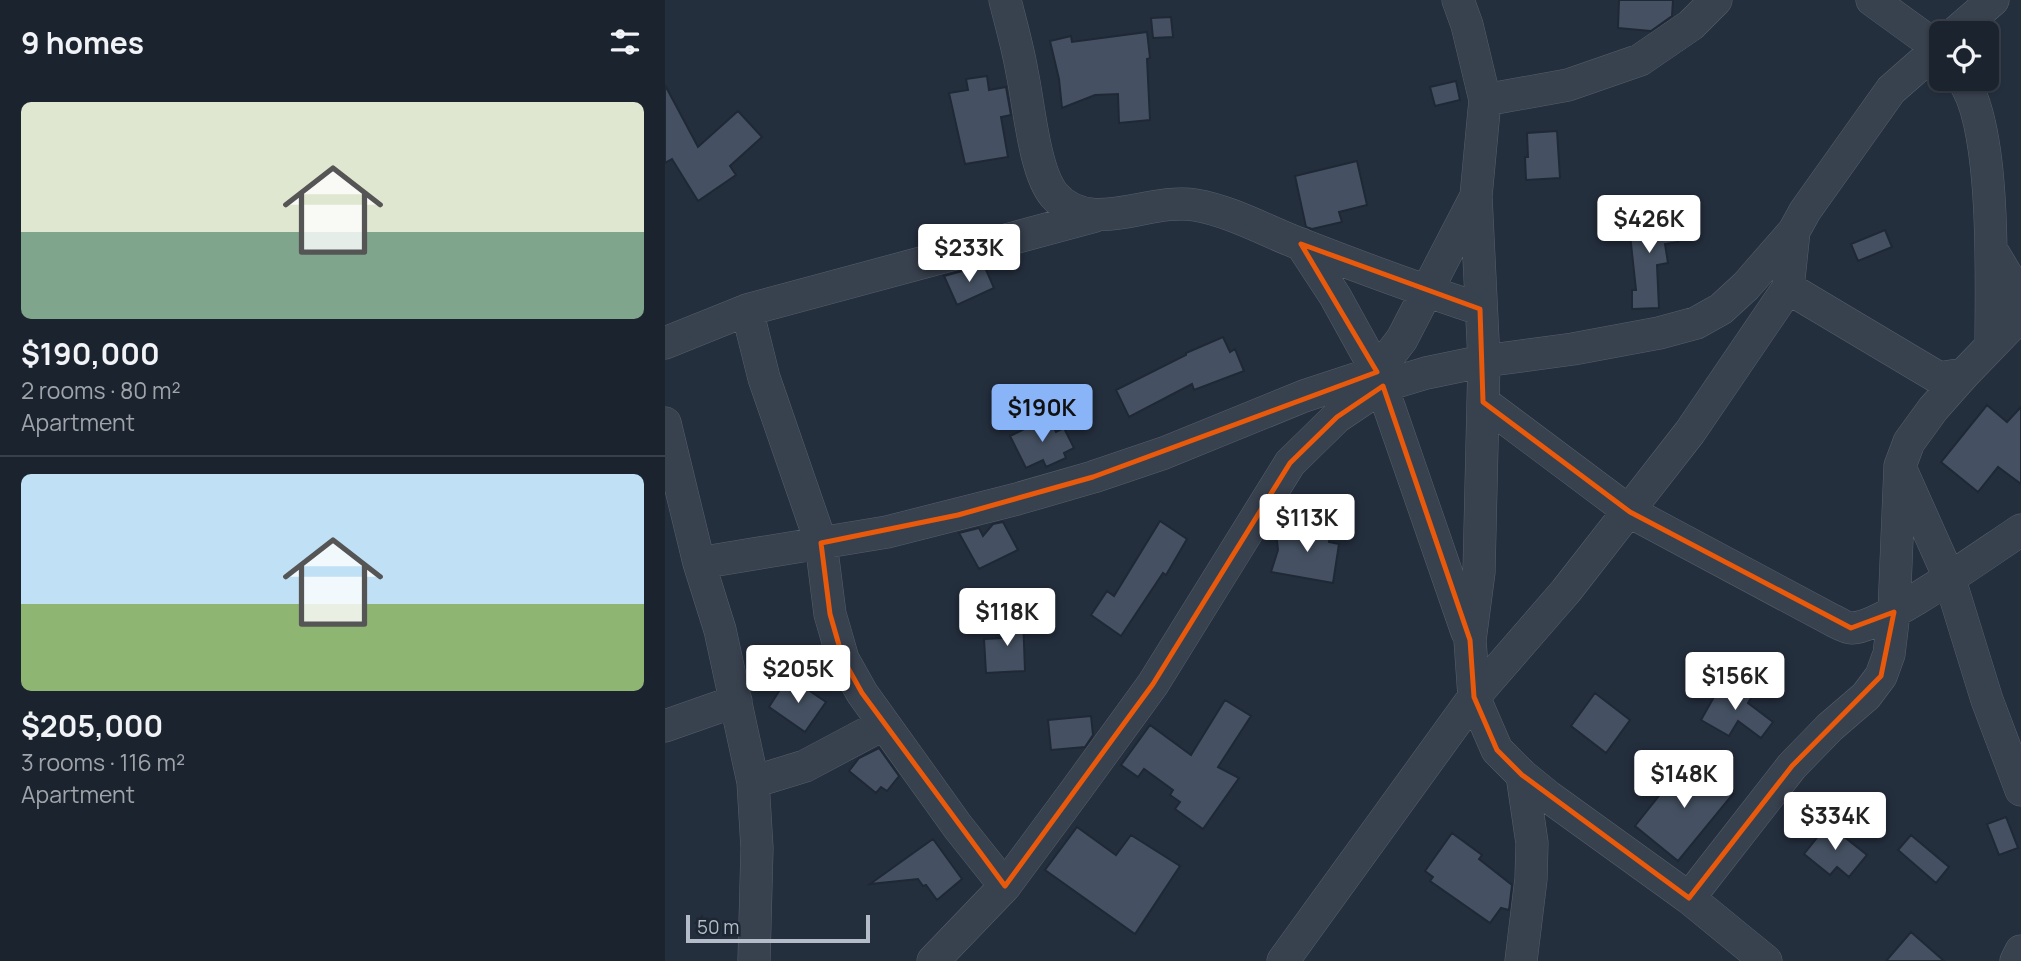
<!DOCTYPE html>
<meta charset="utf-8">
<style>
:root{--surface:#1b232e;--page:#242b36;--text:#f1f3f6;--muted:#a0a4aa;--line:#39404a;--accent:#8ab4f8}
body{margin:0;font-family:Manrope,sans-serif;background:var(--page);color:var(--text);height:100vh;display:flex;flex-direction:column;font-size:26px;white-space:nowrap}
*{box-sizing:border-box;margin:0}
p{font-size:23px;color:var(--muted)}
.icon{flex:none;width:38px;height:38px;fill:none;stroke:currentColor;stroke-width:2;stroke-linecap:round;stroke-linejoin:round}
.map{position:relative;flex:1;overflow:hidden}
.panel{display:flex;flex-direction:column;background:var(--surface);width:665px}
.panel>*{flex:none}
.tools{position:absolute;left:1264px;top:21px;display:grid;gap:14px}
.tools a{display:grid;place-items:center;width:70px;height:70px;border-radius:10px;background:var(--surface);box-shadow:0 2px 5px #0004,0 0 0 2px var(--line);font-size:35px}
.scale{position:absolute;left:21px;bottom:18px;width:184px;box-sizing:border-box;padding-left:7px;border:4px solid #b4bcc9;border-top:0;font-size:19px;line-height:24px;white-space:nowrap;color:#b4bcc9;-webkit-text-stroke:5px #1d2633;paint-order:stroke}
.price{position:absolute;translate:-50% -60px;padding:0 16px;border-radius:7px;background:#fff;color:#222;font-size:23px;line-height:46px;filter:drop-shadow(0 2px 4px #0008)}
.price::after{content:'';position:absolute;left:50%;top:42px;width:21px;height:16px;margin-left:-10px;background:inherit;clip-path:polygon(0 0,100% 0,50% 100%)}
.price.current{background:var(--accent);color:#111}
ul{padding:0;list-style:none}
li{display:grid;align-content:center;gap:14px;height:371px;padding:0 21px}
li+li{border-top:2px solid var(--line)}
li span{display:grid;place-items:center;height:217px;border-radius:10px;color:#555}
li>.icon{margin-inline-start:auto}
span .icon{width:126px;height:126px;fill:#fffc;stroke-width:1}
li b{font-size:30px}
h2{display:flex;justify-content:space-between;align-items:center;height:84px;padding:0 21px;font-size:30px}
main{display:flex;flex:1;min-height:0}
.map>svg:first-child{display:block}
.building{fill:#455162;stroke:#1f2835;stroke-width:2}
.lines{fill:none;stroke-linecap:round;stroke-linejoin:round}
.minor-casing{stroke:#565f6c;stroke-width:33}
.minor{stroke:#38414e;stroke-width:32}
.marked{fill:none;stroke:#e8590c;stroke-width:5;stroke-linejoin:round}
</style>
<main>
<section class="panel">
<h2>9 homes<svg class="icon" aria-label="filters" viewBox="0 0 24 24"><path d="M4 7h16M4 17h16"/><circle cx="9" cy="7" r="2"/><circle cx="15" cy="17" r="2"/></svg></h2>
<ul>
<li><span style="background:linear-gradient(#dfe7d0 60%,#7fa58c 0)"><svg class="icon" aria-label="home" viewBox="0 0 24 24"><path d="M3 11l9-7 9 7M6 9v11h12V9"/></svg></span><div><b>$190,000</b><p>2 rooms · 80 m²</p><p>Apartment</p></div></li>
<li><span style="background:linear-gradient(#bfe0f5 60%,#8fb573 0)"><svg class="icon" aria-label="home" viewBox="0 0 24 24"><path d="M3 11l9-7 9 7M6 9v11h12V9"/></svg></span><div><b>$205,000</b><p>3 rooms · 116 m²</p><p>Apartment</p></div></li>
</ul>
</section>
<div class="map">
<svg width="1356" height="961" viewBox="0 0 1356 961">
<rect width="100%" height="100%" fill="#242f3e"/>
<path class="building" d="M 954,0 L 1008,0 L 1007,16 L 986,31 L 953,28 Z
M 506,17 L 508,37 L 488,38 L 486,18 Z
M 482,32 L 485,58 L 482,59 L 485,120 L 454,123 L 453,94 L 430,95 L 397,108 L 394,79 L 385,41 L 406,36 L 407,42 Z
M 322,76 L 324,90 L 341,87 L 346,115 L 336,117 L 343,157 L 300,164 L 284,93 L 303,90 L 301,79 Z
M 791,81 L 795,100 L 770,106 L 765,87 Z
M 0,85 L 33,147 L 73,111 L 97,137 L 65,166 L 71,175 L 33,201 L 7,159 L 0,163 Z
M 892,131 L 895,178 L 861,180 L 860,157 L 863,157 L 862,133 Z
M 692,161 L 702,205 L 674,212 L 677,222 L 647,229 L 641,227 L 630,176 Z
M 993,213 L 993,218 L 1010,216 L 1013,242 L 1000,244 L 1003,263 L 992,265 L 994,308 L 967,309 L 967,290 L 971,290 L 963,216 Z
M 1220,230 L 1227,247 L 1193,261 L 1186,244 Z
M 319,265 L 329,288 L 292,305 L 279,276 Z
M 558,337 L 565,352 L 570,349 L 579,371 L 529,390 L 527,384 L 464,417 L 451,390 L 521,355 L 521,353 Z
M 1322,405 L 1342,422 L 1356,407 L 1356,484 L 1333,467 L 1313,492 L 1276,462 Z
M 384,417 L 391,432 L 399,428 L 409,448 L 399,453 L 401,458 L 381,467 L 378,460 L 361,468 L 345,436 Z
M 495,521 L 522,539 L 501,575 L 498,573 L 456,636 L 426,615 L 442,591 L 449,596 Z
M 338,522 L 353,550 L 314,569 L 294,533 L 314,528 L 318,536 L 328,524 Z
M 634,525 L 666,531 L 664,542 L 674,544 L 668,583 L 606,572 L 613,550 L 611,533 L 633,531 Z
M 358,616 L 360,671 L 321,673 L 319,639 L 337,638 L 335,619 Z
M 127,679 L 161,702 L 140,732 L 104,707 L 116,688 L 120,690 Z
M 1058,681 L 1086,698 L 1083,703 L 1108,722 L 1096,738 L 1073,721 L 1064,736 L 1036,720 Z
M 930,693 L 965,720 L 941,753 L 906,726 Z
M 560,700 L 586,716 L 553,767 L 574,778 L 538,829 L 510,809 L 515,802 L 505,795 L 508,790 L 479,769 L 473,777 L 456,765 L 485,725 L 526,755 Z
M 426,716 L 428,735 L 420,747 L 386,750 L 383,720 Z
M 214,748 L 234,776 L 222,791 L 216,787 L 211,793 L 184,771 L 194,758 Z
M 1024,758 L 1068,794 L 1013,861 L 970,826 Z
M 1341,817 L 1353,848 L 1334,855 L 1322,824 Z
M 1163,824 L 1202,855 L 1184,877 L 1172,867 L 1165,875 L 1139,854 Z
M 412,827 L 451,855 L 466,835 L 515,866 L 470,934 L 380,870 Z
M 787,833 L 817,855 L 814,859 L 847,885 L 844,910 L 836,908 L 825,923 L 765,881 L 768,877 L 760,871 Z
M 1246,835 L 1284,867 L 1271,883 L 1233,850 Z
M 268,839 L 297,879 L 272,900 L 261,885 L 258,886 L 253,879 L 205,884 Z
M 1246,932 L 1279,961 L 1221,961 Z"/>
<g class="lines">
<g class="minor-casing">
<path id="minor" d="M 340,0 C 346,24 353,48 357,72 C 364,104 369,171 389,195 C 425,237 484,197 530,205 C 566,211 601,231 635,244 C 694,267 754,289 815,309
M 793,0 L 802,25 L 820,100 L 811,196 L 819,361 L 814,572 L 805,640 L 809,697 L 832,750 L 857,775 L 884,797 L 1024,898 L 1101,961
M 1207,0 L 1276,50
M 1290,33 L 1328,0
M 1297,79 C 1332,126 1326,284 1326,346
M 820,100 L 903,85 L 975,60 L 1026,25 L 1051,0
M 636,244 L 670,296 L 712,372 L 802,632
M 1326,249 L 1356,299
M 1123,288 L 1274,378 L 1299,374 L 1356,315
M 82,310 L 99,378 L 156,543 L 165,614 L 178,659 L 197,693 L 293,827 L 340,886
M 0,343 L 82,310 L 430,216
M 818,402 L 965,512 L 1167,620 C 1173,623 1181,628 1187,628 C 1218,628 1325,550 1356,530
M 0,423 L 34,563 L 55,630 L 88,782 L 92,848 L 89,961
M 1238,474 L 1284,577 L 1322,700 L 1356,790
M 34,563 L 222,532 L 352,499 L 428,477 L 499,453 L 639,396 L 712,372 L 737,339 L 809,200
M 0,726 L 71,701
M 88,782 L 140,766 L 219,724
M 1024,898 L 1127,766 L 1165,727 L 1201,696 L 1216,676 L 1224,654 L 1229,612 L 1235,466 L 1244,442 L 1268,409 L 1299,374
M 268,961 L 340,886 L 411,790 L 488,684 L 625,463 L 672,417 L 718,386 L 761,373 L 819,361 L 908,349 L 994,333 L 1031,323 L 1056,309 L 1081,286 L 1129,231
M 618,961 L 809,697 L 901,591 L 1025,432 L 1123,288 L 1129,231 L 1140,211 L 1226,90 L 1276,46
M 856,961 L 866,879 L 867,843 L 857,775
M 1351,961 L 1356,951"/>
</g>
<use href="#minor" class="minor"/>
</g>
<path class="marked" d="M 636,244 L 815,309 L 818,402 L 965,512 L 1186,628 L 1229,612 L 1216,676 L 1127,766 L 1024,898 L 857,775 L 832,750 L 809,697 L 805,640 L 718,386 L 672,417 L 625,463 L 488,684 L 340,886 L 197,693 L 178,659 L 165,614 L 156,543 L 293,515 L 428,477 L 712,372 Z"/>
</svg>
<div class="tools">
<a><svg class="icon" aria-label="locate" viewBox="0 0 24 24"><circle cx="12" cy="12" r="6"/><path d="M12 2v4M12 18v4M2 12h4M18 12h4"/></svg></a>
</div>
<div class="scale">50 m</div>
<b class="price" style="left:984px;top:255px">$426K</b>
<b class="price" style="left:304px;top:284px">$233K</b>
<b class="price current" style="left:377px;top:444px">$190K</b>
<b class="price" style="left:642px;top:554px">$113K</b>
<b class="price" style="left:342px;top:648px">$118K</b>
<b class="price" style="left:133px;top:705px">$205K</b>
<b class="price" style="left:1070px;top:712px">$156K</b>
<b class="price" style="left:1019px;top:810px">$148K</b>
<b class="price" style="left:1170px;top:852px">$334K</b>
</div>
</main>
